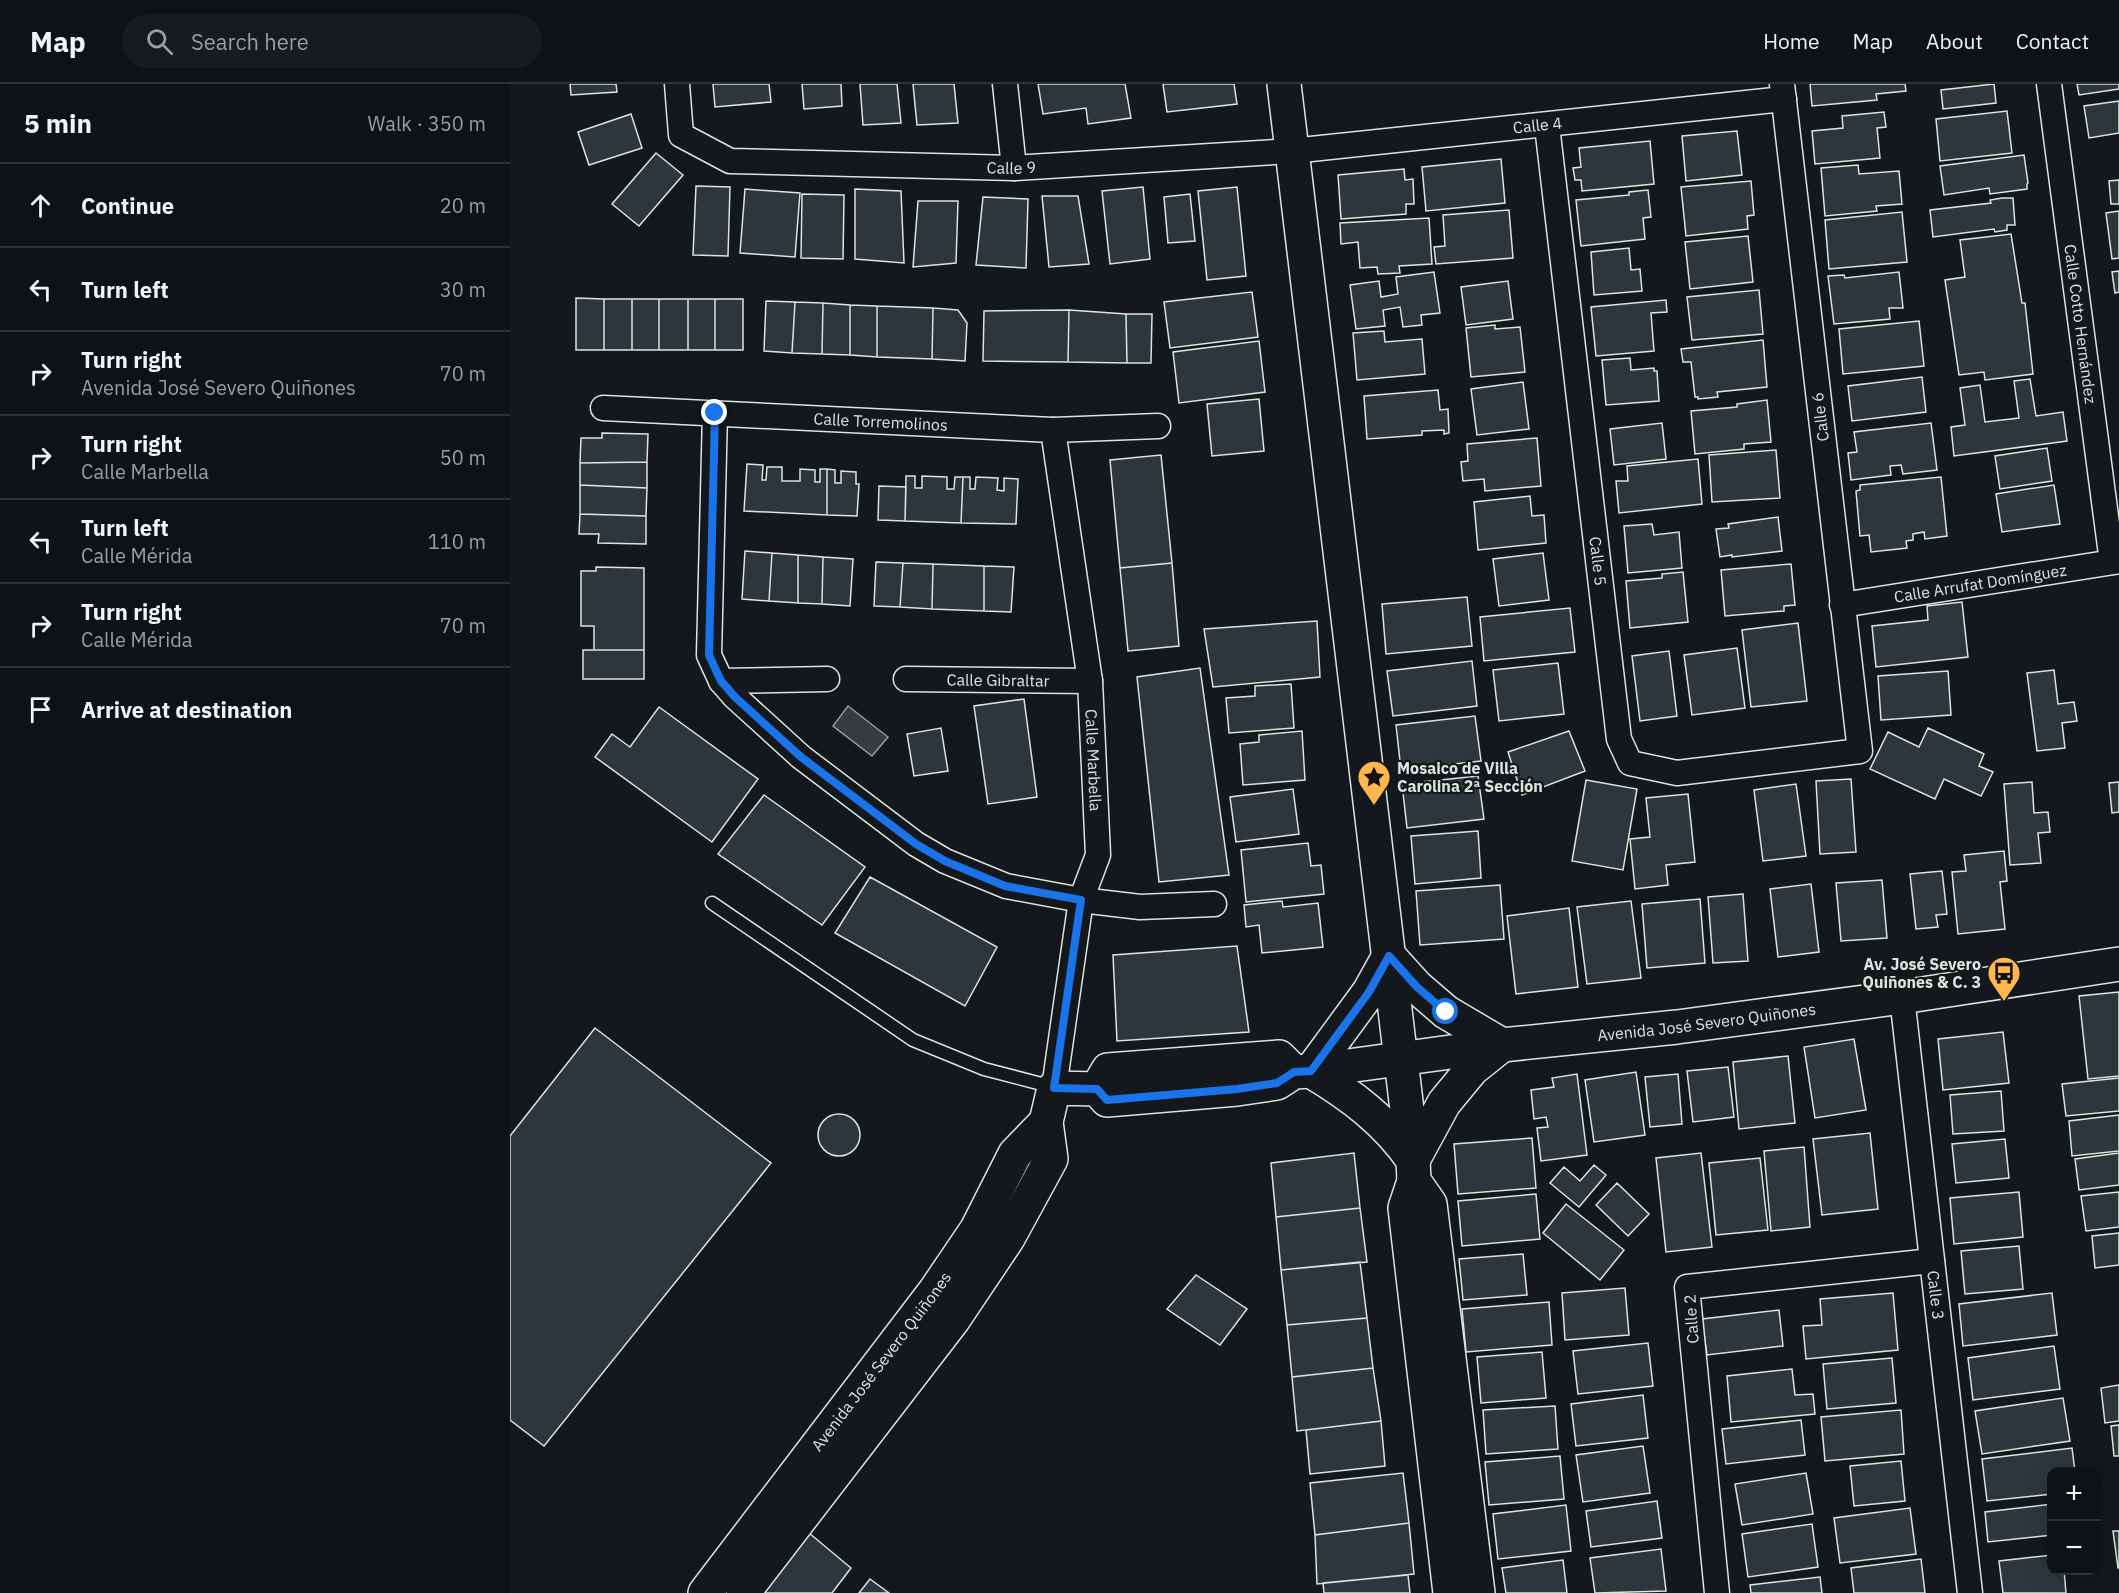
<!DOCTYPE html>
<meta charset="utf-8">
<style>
body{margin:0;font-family:"IBM Plex Sans",sans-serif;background:#181b1e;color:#f1f3f6}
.controls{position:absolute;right:18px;bottom:18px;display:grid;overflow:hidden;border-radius:12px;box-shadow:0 6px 24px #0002}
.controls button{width:54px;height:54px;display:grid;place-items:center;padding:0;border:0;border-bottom:2px solid #2f3234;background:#0f1215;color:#f1f3f6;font:30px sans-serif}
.stop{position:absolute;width:18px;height:18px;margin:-14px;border:4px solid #1a73e8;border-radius:50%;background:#fff}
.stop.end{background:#1a73e8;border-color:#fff;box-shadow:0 2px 6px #0008}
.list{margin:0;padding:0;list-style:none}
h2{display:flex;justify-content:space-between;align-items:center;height:78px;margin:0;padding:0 24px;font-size:26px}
h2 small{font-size:20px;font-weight:400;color:#9b9ea0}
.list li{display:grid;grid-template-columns:39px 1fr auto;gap:18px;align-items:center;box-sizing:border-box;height:84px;padding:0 24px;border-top:2px solid #2f3234}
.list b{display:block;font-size:22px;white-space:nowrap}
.list p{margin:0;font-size:20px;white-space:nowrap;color:#9b9ea0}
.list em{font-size:20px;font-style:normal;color:#9b9ea0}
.icon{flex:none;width:33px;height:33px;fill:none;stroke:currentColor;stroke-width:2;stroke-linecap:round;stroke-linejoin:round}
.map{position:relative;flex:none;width:1609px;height:1509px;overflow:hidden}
header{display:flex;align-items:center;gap:36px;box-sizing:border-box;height:84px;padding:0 30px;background:#0f1215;border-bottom:2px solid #2f3234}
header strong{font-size:28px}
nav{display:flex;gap:33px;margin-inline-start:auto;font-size:21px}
.search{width:420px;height:54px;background:#181b1e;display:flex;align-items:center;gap:15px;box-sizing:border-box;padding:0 21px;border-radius:33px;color:#9b9ea0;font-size:22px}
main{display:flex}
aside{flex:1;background:#0f1215}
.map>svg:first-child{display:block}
.water{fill:#363b3e;stroke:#939e99;stroke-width:1.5}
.building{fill:#2c363c;stroke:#d8e6dc;stroke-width:1.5}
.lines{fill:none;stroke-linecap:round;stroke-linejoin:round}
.lane-casing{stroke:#d8e6dc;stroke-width:15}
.street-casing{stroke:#d8e6dc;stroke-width:27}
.secondary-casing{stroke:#d8e6dc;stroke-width:36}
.lane{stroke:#14181c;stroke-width:12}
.street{stroke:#14181c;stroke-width:24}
.secondary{stroke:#14181c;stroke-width:33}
.route{stroke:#1a73e8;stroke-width:8}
.labels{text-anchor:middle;stroke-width:4.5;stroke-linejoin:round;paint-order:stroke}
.street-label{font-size:16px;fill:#d8e6dc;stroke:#14181c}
.poi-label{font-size:16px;font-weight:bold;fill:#d8e6dc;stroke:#14181c;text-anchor:start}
</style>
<header>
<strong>Map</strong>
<div class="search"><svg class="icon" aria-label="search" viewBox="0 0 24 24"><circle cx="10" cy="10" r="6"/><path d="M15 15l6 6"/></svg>Search here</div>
<nav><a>Home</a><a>Map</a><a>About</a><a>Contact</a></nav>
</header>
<main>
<aside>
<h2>5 min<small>Walk · 350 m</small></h2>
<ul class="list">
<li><svg class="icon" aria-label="ahead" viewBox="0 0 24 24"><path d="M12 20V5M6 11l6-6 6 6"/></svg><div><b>Continue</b></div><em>20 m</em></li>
<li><svg class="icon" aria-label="left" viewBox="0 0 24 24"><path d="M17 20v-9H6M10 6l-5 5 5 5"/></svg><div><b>Turn left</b></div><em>30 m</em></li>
<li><svg class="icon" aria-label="right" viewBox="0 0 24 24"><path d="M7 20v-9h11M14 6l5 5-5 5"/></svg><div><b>Turn right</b><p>Avenida José Severo Quiñones</p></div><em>70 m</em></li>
<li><svg class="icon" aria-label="right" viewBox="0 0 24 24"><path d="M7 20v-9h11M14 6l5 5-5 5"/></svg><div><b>Turn right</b><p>Calle Marbella</p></div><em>50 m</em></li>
<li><svg class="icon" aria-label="left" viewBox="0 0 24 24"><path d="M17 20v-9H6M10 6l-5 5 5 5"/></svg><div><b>Turn left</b><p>Calle Mérida</p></div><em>110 m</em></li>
<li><svg class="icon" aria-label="right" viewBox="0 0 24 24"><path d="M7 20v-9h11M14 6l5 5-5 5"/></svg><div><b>Turn right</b><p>Calle Mérida</p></div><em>70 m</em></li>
<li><svg class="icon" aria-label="arrive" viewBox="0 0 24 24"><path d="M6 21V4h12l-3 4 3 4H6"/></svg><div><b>Arrive at destination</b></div></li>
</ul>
</aside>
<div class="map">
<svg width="1609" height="1509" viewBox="0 0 1609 1509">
<rect width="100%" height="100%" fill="#14181c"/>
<path class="water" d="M338,622l40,31 -16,19 -39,-30z"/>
<path class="building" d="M60,0h46l1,8 -46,3z
M203,0h56l2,18 -56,5z
M292,0h39l1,22 -38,3z
M350,0h37l4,39 -38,2z
M403,0h41l4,39 -41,2z
M528,0h87l6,34 -43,6 -2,-16 -43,6z
M653,0h71l3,20 -70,8z
M1300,0h95l1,7 -30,3 1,6 -65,6z
M1484,0l2,19 -53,6 -2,-19z
M1567,0h42v5l-40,6z
M1609,17v32l-30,5 -5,-32z
M1497,27l5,42 -72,8 -4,-42z
M1374,28l2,15 -9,1 3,30 -65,6 -3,-33 31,-3 -1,-12z
M121,30l11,34 -53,17 -11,-33z
M1227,47l5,44 -56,6 -4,-45z
M1140,57l4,43 -72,7 -1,-11h-6l-2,-12 8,-1 -2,-19z
M146,69l27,22 -44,51 -27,-22z
M1514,71l4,28 -1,1v5l-37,5 -1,-6 -45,7 -4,-29z
M991,75l4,44 -79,8 -4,-44z
M1348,81l1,9 40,-3 3,33 -26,2 1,5 -52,5 -4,-48z
M894,85l1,11 8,-1 1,25h-8v10l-65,5 -3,-44z
M1609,96v24h-8l-2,-23z
M1241,97l3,34 -7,1 1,13 -62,7 -5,-49z
M186,102l34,1 -2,69 -35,-1z
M633,103l7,72 -40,5 -8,-73z
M727,103l9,89 -39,4 -9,-89z
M235,105l55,4 -5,64 -55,-4z
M345,105l46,2 3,72 -49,-4z
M1138,106l3,27 -8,1 2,21 -64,7 -5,-46 53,-5v-3z
M292,110l42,1 -1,64 -42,-1z
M680,110l5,47 -27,2 -4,-46z
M532,112h36l11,68 -40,3z
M473,113l45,2 -2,69 -50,-3z
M1492,114h11l2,27h-8v5l-12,2 -1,-3 -61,8 -3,-27 61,-7 -1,-3z
M408,117h40l-2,62 -43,4z
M999,126l4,48 -77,6 -2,-17 11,-1 -2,-31z
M1609,127v47l-7,1 -6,-46z
M1392,128l5,50 -78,7 -4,-49z
M919,134l3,46 -33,2 1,7 -22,1 -1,-7 -17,1 -2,-26 -17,2 -1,-21z
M1501,150l11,69h3l8,71 -48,6 -1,-8 -25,3 -14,-95 20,-3 -5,-37z
M1238,152l5,46 -63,7 -5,-47z
M1119,164l2,22 9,-1 2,22 -48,4 -3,-43z
M1609,187v21l-4,1 -3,-21z
M924,188l6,41 -19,2 1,10 -19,2 -3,-20 -17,3 2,16 -29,3 -6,-44 29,-4 2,16 17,-3 -2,-17z
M1389,188l4,36h-14l1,11 -56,5 -6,-48 16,-1 1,3z
M998,197l5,38 -47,6 -5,-38z
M1249,206l4,44 -71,6 -5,-43z
M742,208l6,45 -88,11 -6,-46z
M66,214l28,1v51h-28z
M94,215h28v51h-28z
M122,215h27v51h-27z
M149,215h29v51h-29z
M178,215h27v51h-27z
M205,215h28v51h-28z
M1156,216l1,12 -16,1 3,38 -58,5 -5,-49z
M256,217l29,1 -3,51 -28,-2z
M285,218l28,1 -1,51 -30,-1z
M313,219l27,2v50l-28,-1z
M340,221l27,1v51l-27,-2z
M367,222l56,2 -1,51 -55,-2z
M423,224l25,2 9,13 -2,38 -33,-2z
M559,226l57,4 1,49 -59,-1z
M559,226l-1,52 -85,-1 1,-50z
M616,230h26l-1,49h-24z
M1409,237l5,45 -81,8 -4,-45z
M985,241v4l25,-2 5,45 -54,5 -5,-49z
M874,247l1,11 37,-3 3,35 -68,6 -4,-47z
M1253,256l4,47 -50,5 1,5 -20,2v-2h-3l-4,-35h-8l-2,-13z
M749,257l6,51 -86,11 -6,-51z
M1120,274l1,12 23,-2v3h3l2,30 -53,4 -4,-45z
M1412,293l4,35 -74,9 -4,-35z
M1520,295l6,37 27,-4 4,29 -113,15 -3,-29 14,-2 -5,-37 20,-3 5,37 34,-4 -5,-37z
M1013,298l6,47 -52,6 -6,-46z
M928,306l2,20 8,-1 1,24 -5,1v-4l-22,1v4l-55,4 -3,-43z
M749,315l5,52 -52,5 -5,-52z
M1257,316l4,42 -27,2v5l-49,5 -4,-43 46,-4v-3z
M1152,339l4,36 -52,6 -4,-36z
M1421,339l6,47 -34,4 -2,-9 -11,1 1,9 -40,5 -3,-27 9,-1 -3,-20z
M92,349l46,1 -1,28 -67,1 1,-25h21z
M1027,354l4,48 -56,5 -1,-12 -21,2 -2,-19 7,-1 -1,-17z
M1537,364l5,33 -52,8 -5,-33z
M1266,366l4,48 -68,4 -3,-47z
M651,371l11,108 -52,5 -10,-108z
M1188,375l4,45 -83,9 -3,-32h12l-1,-15z
M137,378v26l-67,-3v-22z
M237,380l16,1 -1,15h4l1,-13h15v14h18v-12l15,1v12h5v-13h7v46l-83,-4z
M317,385l8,1v13h6v-12l15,1v12h3l-2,32 -30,-1z
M396,392h9v12h7v-12l25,1v12h7l1,-12h8l-2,46 -56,-2z
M453,393h7v12h5l1,-12 22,1 -1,12 7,1v-13l14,1 -2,45 -55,-1z
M1431,393l6,59 -22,3 -1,-7 -11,2v6l-7,1 1,7 -36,4 -2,-17 -9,1 -4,-45 4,-1v-5z
M70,401l67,3 -1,28 -66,-2z
M1544,401l6,39 -58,8 -6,-38z
M369,402l27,1 -1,34 -27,-1z
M1020,412l2,20 12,-1 2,28 -68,7 -4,-48z
M70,430l66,2v28l-48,-1 1,-9h-20z
M1268,433l4,34 -50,6v-2l-12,2 -4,-28 13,-1 -1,-4z
M1142,440l2,11 25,-3 3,36 -54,5 -4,-47z
M235,467l27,2 -3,48 -27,-2z
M262,469l26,2v48l-29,-2z
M1033,469l6,47 -50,6 -6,-47z
M288,471l25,2 -1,47 -24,-1z
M313,473l30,2 -3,47 -28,-2z
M366,478l27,1 -3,44 -26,-1z
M393,479l30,1 -1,45 -32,-2z
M662,479l7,83 -51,5 -8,-83z
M423,480l51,2v45l-52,-2z
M1281,480l4,41 -11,1v5l-59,5 -4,-46z
M474,482l30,1 -3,45 -27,-1z
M86,483l48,1v82h-50v-24h-13v-55h15z
M1173,488l5,50 -58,6 -4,-47 36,-3v-4z
M957,513l5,49 -86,8 -4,-50z
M1452,518l6,55 -92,10 -4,-41 56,-6 -1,-14z
M1060,524l5,44 -91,9 -4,-44z
M807,537l3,56 -107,10 -9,-58z
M1288,539l9,78 -56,6 -9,-77z
M1227,564l8,60 -53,7 -8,-60z
M73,566h61v29h-61z
M1159,567l8,65 -37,5 -8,-65z
M962,577l5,45 -84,10 -6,-45z
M1048,579l6,51 -65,7 -6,-51z
M690,584l29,207 -70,7 -22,-205z
M1544,586l4,34 16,-2 3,19 -15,2 3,25 -28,3 -10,-78z
M1438,587l3,44 -70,5 -3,-44z
M781,600l3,44 -65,5 -3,-35 29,-2v-10z
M514,615l13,98 -49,7 -14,-98z
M149,623l99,72 -46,63 -117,-85 17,-23 18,13z
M965,632l6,45 -80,9 -5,-45z
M431,644l7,43 -34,5 -7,-42z
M1418,644l56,26 -5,12 14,6 -12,24 -37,-17 -9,20 -65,-30 18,-37 31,15z
M792,647l3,49 -62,5 -3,-41 19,-2v-7z
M1059,647l16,40 -63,24 -14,-43z
M968,692l6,43 -77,9 -5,-44z
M1341,695l5,73 -36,2 -4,-73z
M1076,696l51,9 -14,81 -51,-9z
M1522,698l2,31 14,-1 2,20 -12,1 3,30 -31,2 -6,-81z
M1609,698v30l-7,1 -3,-30z
M1286,700l10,72 -43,5 -9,-71z
M783,705l6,45 -63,8 -6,-45z
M1178,710l7,68 -29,3 2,20 -33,4 -5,-50 20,-2 -4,-39z
M254,711l101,72 -43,58 -104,-71z
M968,747l3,47 -66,6 -4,-48z
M798,759l3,23 10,-1 3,29 -78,8 -5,-52z
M1494,767l3,30 -7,1 5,47 -47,5 -6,-62 14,-1 -2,-16z
M1432,787l5,43 -11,1 2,12 -22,2 -6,-55z
M360,793l127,70 -32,59 -130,-73z
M1372,796l5,58 -46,3 -5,-58z
M1301,800l8,68 -41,5 -8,-68z
M990,801l4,54 -84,6 -4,-54z
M1233,810l5,67 -35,2 -5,-66z
M1190,815l5,64 -58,5 -5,-64z
M772,817l1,6 35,-4 5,44 -61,6 -3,-28 -13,2 -2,-22z
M1121,817l10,77 -54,6 -10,-77z
M1059,824l9,79 -62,7 -9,-78z
M727,862l12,86 -132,9 -4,-86z
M1609,908v84l-31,3 -9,-83z
M85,944l176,135 -227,283 -34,-26v-284z
M1493,948l6,51 -66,7 -5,-51z
M1344,955l12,71 -51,8 -11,-71z
M1278,972l7,67 -56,6 -6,-67z
M1218,983l6,50 -41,5 -6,-51z
M1126,988l9,63 -51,7 -9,-62z
M1067,990l10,81 -46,6 -4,-33 11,-1 -2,-10 -12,2 -3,-29 23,-3 -2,-9z
M1168,990l4,50 -32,3 -5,-50z
M1609,994v33l-53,5 -4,-32z
M1491,1007l3,40 -51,3 -3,-39z
M308 1051a21 21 0 1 1 42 0a21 21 0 1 1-42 0Z
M1609,1031v36l-47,5 -3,-35z
M1360,1049l8,76 -56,6 -9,-76z
M1022,1054l4,50 -78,6 -4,-50z
M1495,1055l4,39 -53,5 -4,-39z
M1294,1063l6,80 -39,4 -7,-80z
M844,1069l6,55 -84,9 -5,-54z
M1191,1069l11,94 -46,5 -10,-94z
M1609,1069v32l-40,5 -4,-31z
M1250,1074l8,72 -52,5 -7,-72z
M1084,1081l12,10 -27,32 -29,-24 14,-16 16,14z
M1107,1099l32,31 -21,22 -32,-31z
M1509,1108l4,45 -69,7 -4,-46z
M1609,1108v35l-33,4 -5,-35z
M1026,1110l4,45 -78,7 -4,-45z
M1056,1120l58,46 -24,30 -57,-47z
M850,1124l7,54 -86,8 -5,-53z
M1609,1149v32l-24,3 -3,-32z
M1509,1162l4,43 -58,5 -4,-43z
M1013,1170l4,41 -64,5 -4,-41z
M850,1178l7,56 -80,7 -6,-55z
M686,1191l51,34 -27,36 -53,-36z
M1115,1204l4,47 -64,5 -3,-47z
M1383,1209l5,57 -92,9 -3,-33 19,-1 -2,-26z
M1542,1209l5,42 -94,11 -4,-42z
M1039,1218l3,43 -86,7 -4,-43z
M1269,1226l4,36 -76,9 -5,-36z
M857,1234l6,50 -81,9 -5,-52z
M1138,1259l5,43 -75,8 -5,-43z
M1544,1262l6,43 -87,11 -5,-42z
M1032,1268l4,46 -65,5 -4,-46z
M1382,1274l4,45 -69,6 -4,-45z
M863,1284l8,53 -84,10 -5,-54z
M1282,1285l3,26 18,-1 2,20 -84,8 -4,-46z
M1609,1301v36l-14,2 -4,-35z
M1133,1311l5,43 -72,8 -5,-42z
M1553,1314l7,43 -88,13 -7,-43z
M1045,1322l3,43 -72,5 -3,-44z
M1391,1326l3,44 -79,7 -4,-44z
M1291,1336l4,35 -79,9 -4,-35z
M871,1337l4,45 -75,8 -4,-44z
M1609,1341v31h-5l-3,-30z
M1133,1362l7,47 -67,9 -7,-47z
M1562,1364l3,24h-23v22l-65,7 -5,-42z
M1050,1372l4,43 -75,6 -4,-43z
M1391,1377l4,40 -51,5 -4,-40z
M893,1389l6,50 -94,12 -5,-52z
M1296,1389l7,41 -71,11 -7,-41z
M1147,1417l5,37 -71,9 -5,-36z
M1542,1420v31l-64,7 -3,-30z
M1056,1421l5,46 -73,8 -5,-45z
M1400,1424l6,46 -76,9 -6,-45z
M899,1439l5,51 -97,10 -2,-49z
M1302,1440l6,43 -70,10 -6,-43z
M293,1444l48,40 -19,25h-80z
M1603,1447h6v37h-1z
M1151,1465l5,42 -71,2 -5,-35z
M1542,1471v15h12l2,23h-63l-4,-32z
M1411,1475l4,34h-71l-3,-25z
M1053,1476l4,33h-61l-4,-25z
M898,1491l2,18h-86l-1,-10z
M1310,1493l2,16h-71l-1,-8z
M360,1495l19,14h-30z"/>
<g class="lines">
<defs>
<path id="lane" d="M202,819l201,137 71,29 69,18"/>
<g id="street">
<path id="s1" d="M167,0l4,51 49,26 284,7 278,-17 492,-52"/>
<path d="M495,0l9,84"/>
<path id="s2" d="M1539,0l63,478"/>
<path id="s3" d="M1037,42l72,613 11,24 47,10 183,-22 -78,-667"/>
<path id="s4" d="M93,324l450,22 105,-4"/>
<path d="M205,329l-6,242 12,26 14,16 66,60 115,87 29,17 61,25 75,14 59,7 74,-3"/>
<path id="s5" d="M543,346l37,251 8,174 -17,45 -27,188"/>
<path id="s6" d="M1332,521l277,-44"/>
<path id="s7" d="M396,595l184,2"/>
<path d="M211,597l106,-2"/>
<path id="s8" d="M1392,913l68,596"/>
<path d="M1207,1509l-30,-306 245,-26"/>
</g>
<g id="secondary">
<path d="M774,0l129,1076 1,21 -9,27 45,385"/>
<path d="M879,872l28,31 29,25 56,33 -30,24 -28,34 -31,57c-27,-39 -62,-65 -102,-89l58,-79z"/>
<path d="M587,1005l11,-19 171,-13 15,15"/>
<path d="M904,1097l16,23 48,389"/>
<path id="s9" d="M195,1509l230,-302 42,-62 38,-75 31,-32"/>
<path id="s10" d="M233,1509l210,-273 55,-82 43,-79 -5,-37 8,-34 43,1 10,11 130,-11 40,-6 17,-11 17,-1 191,-26 175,-18 225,-30 217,-33"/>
</g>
</defs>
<use href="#lane" class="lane-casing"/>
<use href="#street" class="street-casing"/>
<use href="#secondary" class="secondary-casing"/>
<use href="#lane" class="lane"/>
<use href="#street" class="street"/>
<use href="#secondary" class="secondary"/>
</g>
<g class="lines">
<path class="route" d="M205,329l-6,242 12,26 14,16 66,60 115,87 29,17 60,25 76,14 -27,188 43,1 10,11 130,-11 40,-6 17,-11 17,-1 58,-79 20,-36 28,31 29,25"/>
</g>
<defs>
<symbol id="sight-pin" viewBox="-11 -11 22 30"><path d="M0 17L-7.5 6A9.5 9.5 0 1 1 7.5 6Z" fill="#ffb74d" stroke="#14181c"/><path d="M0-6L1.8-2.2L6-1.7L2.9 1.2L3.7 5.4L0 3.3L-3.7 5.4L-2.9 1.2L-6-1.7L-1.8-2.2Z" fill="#111"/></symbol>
<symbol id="bus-pin" viewBox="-11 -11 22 30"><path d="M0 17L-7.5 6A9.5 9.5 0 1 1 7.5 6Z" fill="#ffb74d" stroke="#14181c"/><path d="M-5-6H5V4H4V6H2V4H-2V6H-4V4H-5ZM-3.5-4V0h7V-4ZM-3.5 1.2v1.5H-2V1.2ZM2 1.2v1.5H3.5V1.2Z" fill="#111"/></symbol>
</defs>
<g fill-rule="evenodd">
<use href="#sight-pin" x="845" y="674" width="38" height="52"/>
<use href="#bus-pin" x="1475" y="870" width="38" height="52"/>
</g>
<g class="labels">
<g class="street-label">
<text dy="6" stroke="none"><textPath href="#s1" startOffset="916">Calle 4</textPath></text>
<text dy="6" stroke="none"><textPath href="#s1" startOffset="388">Calle 9</textPath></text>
<text dy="6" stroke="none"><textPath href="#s2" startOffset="242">Calle Cotto Hernández</textPath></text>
<text transform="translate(1310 333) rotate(-97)" y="6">Calle 6</text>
<text dy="6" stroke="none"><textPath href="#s4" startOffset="278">Calle Torremolinos</textPath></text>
<text dy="6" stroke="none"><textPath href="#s3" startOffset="438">Calle 5</textPath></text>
<text dy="6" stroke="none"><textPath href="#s6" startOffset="140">Calle Arrufat Domínguez</textPath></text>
<text dy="6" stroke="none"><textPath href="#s7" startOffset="92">Calle Gibraltar</textPath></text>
<text dy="6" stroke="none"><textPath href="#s5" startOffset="333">Calle Marbella</textPath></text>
<text dy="6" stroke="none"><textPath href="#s10" startOffset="1270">Avenida José Severo Quiñones</textPath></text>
<text dy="6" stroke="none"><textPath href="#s8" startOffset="300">Calle 3</textPath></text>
<text transform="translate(1181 1235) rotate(-94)" y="6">Calle 2</text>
<text dy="6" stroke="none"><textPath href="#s9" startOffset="291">Avenida José Severo Quiñones</textPath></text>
</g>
<g class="poi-label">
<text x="887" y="690">Mosaico de Villa<tspan x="887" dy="18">Carolina 2ª Sección</tspan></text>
<text x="1471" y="886" text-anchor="end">Av. José Severo<tspan x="1471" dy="18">Quiñones &amp; C. 3</tspan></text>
</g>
</g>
</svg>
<div class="controls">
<button>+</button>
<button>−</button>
</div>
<div class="stop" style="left:936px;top:928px"></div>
<div class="stop end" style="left:205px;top:329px"></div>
</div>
</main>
